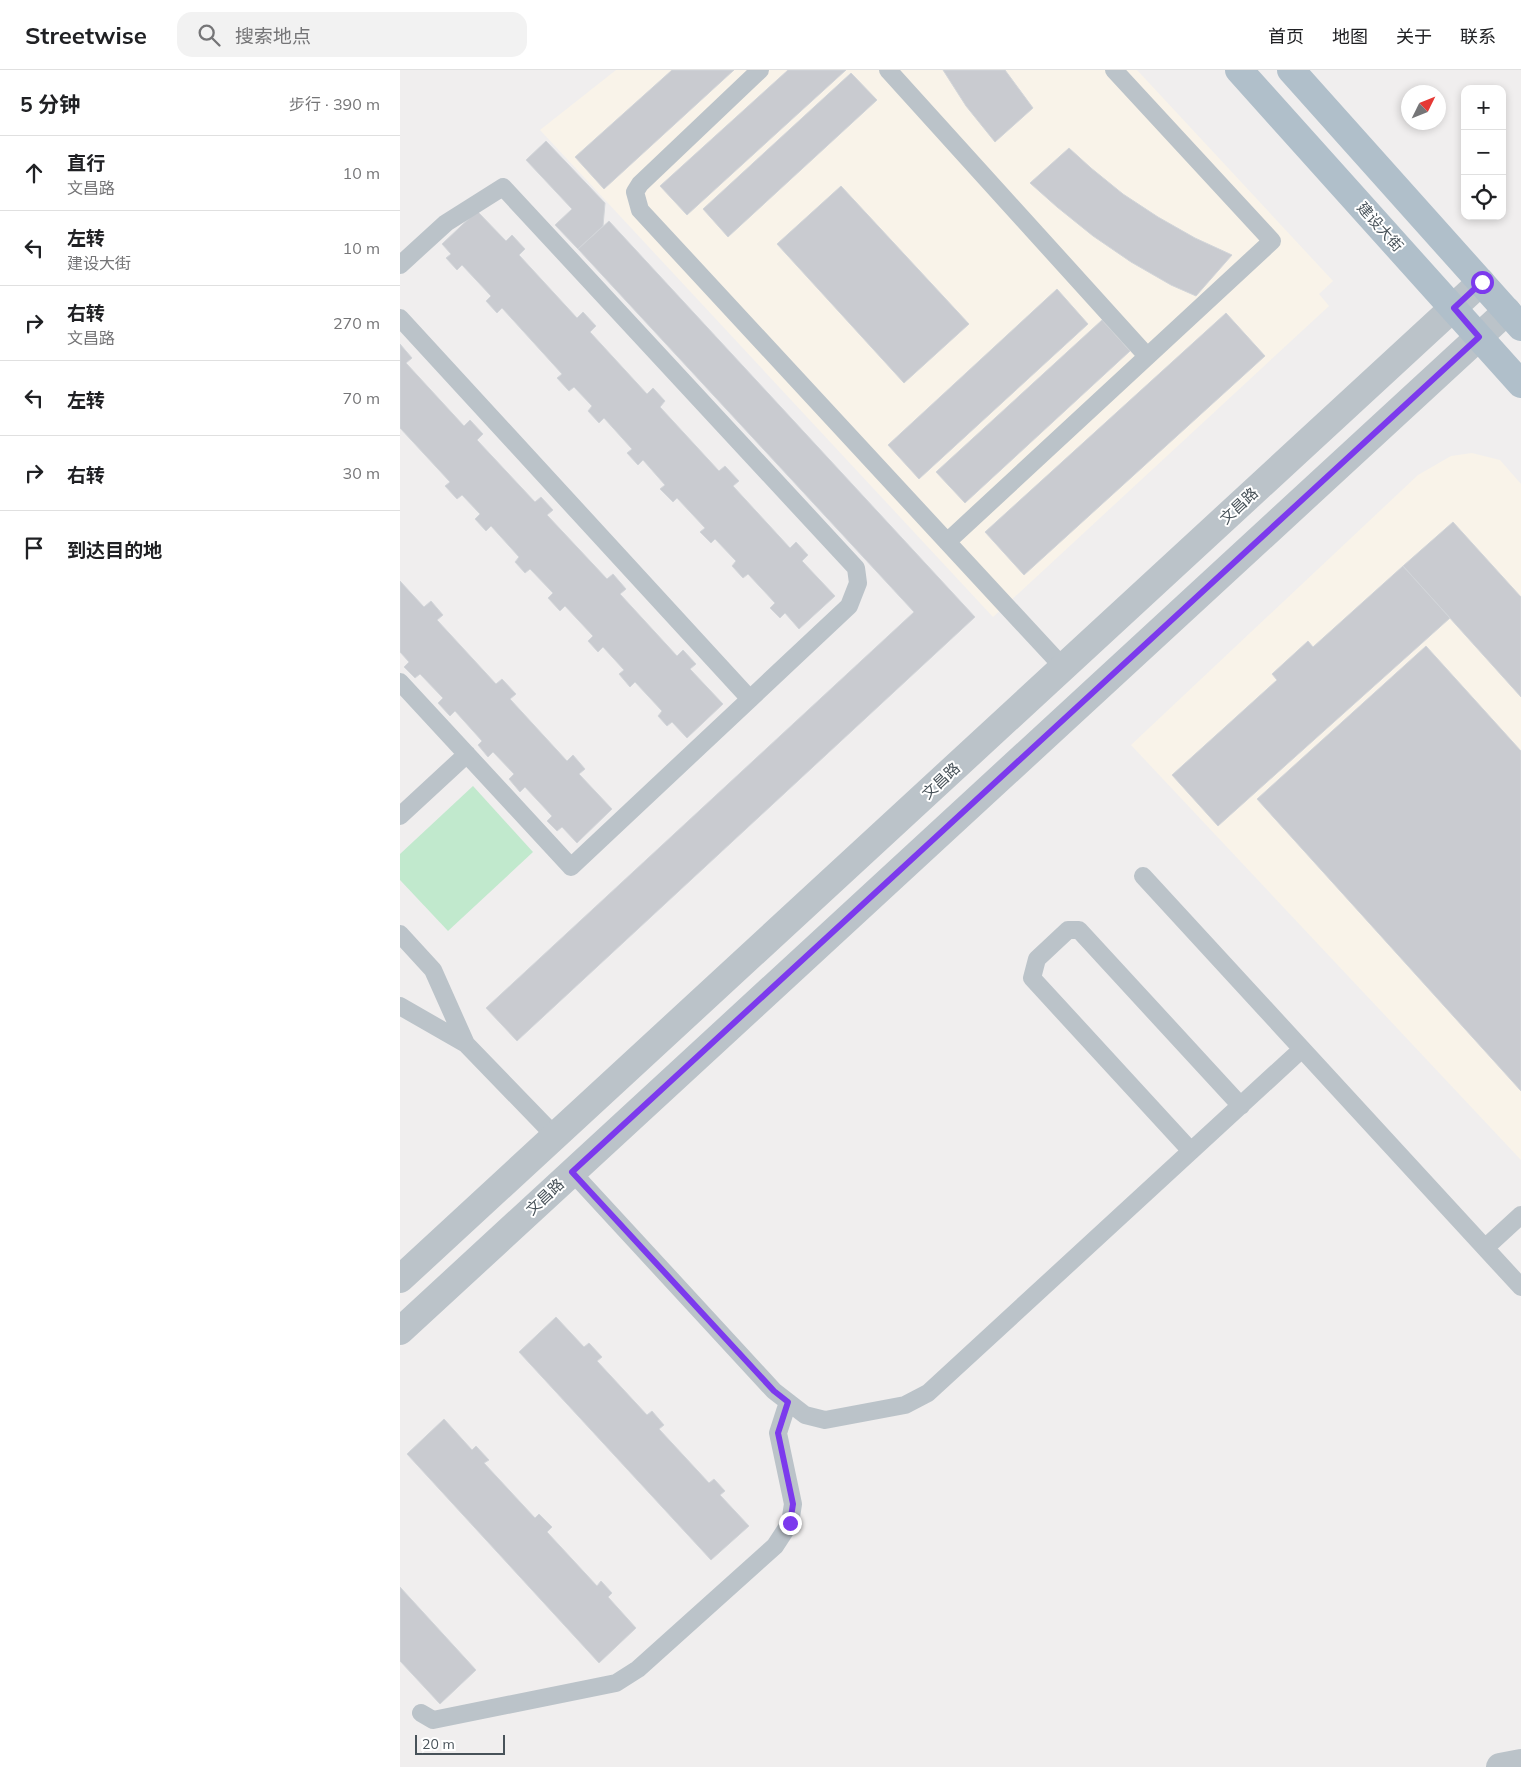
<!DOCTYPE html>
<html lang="zh">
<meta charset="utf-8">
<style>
body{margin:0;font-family:Mulish,"Noto Sans SC",sans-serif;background:#f2f2f2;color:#202124}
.controls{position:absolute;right:15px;top:15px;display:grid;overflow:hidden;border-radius:10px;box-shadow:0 2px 8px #0003}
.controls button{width:45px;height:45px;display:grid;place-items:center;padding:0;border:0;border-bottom:1px solid #e0e0e0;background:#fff;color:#202124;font:25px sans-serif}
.compass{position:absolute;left:1001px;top:15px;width:45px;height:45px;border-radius:50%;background:#fff;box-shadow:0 2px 8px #0003;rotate:47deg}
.scale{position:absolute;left:15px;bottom:12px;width:90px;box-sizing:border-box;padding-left:5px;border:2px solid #485259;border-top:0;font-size:14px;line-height:18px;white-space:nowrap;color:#485259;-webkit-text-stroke:4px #fff;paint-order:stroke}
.stop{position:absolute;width:15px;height:15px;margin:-11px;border:4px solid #7c3aed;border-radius:50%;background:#fff}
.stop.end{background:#7c3aed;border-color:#fff;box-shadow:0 1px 5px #0008}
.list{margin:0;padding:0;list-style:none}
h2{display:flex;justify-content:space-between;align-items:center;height:65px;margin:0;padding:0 20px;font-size:21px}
h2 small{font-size:16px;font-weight:400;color:#757577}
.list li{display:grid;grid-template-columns:32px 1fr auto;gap:15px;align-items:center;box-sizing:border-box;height:75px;padding:0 20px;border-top:1px solid #e0e0e0}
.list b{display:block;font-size:19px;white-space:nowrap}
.list p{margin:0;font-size:16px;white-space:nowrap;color:#757577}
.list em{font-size:16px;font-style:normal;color:#757577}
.icon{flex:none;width:28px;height:28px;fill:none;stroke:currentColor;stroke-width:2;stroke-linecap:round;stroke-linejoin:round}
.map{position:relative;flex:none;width:1121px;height:1697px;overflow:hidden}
header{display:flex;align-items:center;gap:30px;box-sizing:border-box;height:70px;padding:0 25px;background:#fff;border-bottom:1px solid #e0e0e0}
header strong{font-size:24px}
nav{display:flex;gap:28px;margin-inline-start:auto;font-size:18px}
.search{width:350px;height:45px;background:#f2f2f2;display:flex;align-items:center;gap:12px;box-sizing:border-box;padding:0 18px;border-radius:15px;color:#757577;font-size:19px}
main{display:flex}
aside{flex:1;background:#fff}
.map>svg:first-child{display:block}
.commercial{fill:#f9f3e9}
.green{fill:#c1e9cd}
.building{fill:#c9cbd0;stroke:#d2d5d9}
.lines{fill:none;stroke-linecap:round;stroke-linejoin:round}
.service{stroke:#bbc3c9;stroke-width:18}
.minor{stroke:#bbc3c9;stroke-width:28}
.tertiary{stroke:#bbc3c9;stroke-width:28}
.primary{stroke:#b0bfca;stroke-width:28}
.route{stroke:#7c3aed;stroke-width:6}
.labels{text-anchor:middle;stroke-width:4;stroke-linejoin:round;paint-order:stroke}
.street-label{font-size:15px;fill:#485259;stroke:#fff}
</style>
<header>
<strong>Streetwise</strong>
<div class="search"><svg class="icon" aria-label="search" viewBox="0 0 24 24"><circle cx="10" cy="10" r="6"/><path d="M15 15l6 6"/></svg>搜索地点</div>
<nav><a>首页</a><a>地图</a><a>关于</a><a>联系</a></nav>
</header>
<main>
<aside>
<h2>5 分钟<small>步行 · 390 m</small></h2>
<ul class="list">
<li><svg class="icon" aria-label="ahead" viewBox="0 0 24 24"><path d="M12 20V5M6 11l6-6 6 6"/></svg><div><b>直行</b><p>文昌路</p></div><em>10 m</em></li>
<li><svg class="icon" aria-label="left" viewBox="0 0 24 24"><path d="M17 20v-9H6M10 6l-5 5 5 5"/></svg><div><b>左转</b><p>建设大街</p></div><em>10 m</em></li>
<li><svg class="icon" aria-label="right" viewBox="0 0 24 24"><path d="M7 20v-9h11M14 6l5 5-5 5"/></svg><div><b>右转</b><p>文昌路</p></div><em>270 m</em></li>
<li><svg class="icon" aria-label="left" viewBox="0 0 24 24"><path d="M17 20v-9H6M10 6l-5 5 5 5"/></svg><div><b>左转</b></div><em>70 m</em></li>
<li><svg class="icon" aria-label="right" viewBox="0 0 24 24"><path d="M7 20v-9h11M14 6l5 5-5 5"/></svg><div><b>右转</b></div><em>30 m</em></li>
<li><svg class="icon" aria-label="arrive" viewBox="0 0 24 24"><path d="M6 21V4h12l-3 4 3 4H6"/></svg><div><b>到达目的地</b></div></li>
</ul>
</aside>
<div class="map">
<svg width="1121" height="1697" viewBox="0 0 1121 1697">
<rect width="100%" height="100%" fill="#f0eeee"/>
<path class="commercial" d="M216,0h521l196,211 -14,13 10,12 -336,311 -453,-487z
M1072,383l28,7 21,24v676l-390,-415 287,-270 33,-19z"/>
<path class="green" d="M73,716l60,66 -85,79 -48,-51v-26z"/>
<path class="building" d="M272,0h62l-130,119 -29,-32z
M388,0h58l-159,145 -27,-29z
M543,0h62l28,38 -38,34 -29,-36z
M451,3l26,27 -149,137 -25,-28z
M146,71l59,62 -2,23 -25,23 -23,-24 17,-16 -46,-49z
M669,78l22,20 32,26 35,23 37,21 37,17 -36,41 -25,-11 -40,-23 -38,-26 -36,-29 -27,-24z
M441,116l128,138 -65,59 -127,-139z
M77,141l29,30 6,-6 13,14 -6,6 58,63 6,-6 13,14 -6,6 57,62 6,-6 12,13 -5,6 59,64 6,-5 14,15 -6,5 57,62 6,-6 12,13 -6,6 33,35 -36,33 -14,-16 -5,5 -10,-10 5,-5 -27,-29 -5,4 -11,-12 4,-5 -21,-22 -4,4 -11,-11 5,-4 -28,-30 -4,4 -13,-13 5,-4 -22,-25 -5,5 -11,-12 5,-4 -28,-31 -5,5 -11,-12 4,-5 -18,-19 -5,4 -12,-13 5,-4 -60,-66 -5,5 -11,-12 5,-5 -29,-31 -5,5 -11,-12 5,-4 -9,-10z
M209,151l366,396 -458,424 -31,-33 428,-396 -336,-363z
M657,219l31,35 -169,155 -31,-34z
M826,243l39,43 -241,219 -39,-43z
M702,250l28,31 -165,152 -29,-31z
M0,274l12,14 -6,5 58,63 6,-6 13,14 -6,6 58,62 6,-5 12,13 -6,5 60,64 6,-5 13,15 -6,5 57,62 6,-6 13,14 -6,5 33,35 -36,34 -15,-16 -5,4 -9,-10 4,-5 -27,-29 -5,5 -11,-13 5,-4 -21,-23 -5,5 -10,-11 5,-5 -28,-30 -5,5 -12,-13 5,-5 -23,-24 -5,4 -10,-11 4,-5 -28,-31 -5,5 -11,-12 5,-5 -18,-19 -5,4 -12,-13 5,-4 -50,-54z
M1053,452l68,75v100l-118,-131z
M1003,496l47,52 -232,208 -46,-51 105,-95 -5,-6 36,-33 5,6z
M0,511l24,26 7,-6 12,14 -6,5 59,64 6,-5 14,15 -6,5 57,62 6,-6 12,14 -6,5 33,35 -35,34 -15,-16 -5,4 -10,-10 5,-5 -27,-29 -5,5 -11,-13 5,-5 -21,-22 -5,5 -10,-12 4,-4 -27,-30 -5,5 -12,-13 5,-5 -23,-24 -5,4 -11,-11 5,-5 -9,-10z
M1026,576l95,105v340l-264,-292z
M156,1247l28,30 5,-4 13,14 -5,4 50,54 5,-4 12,14 -5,4 50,54 5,-4 11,12 -5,4 29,31 -38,34 -192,-208z
M44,1349l28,31 4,-4 13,14 -5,3 51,55 4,-4 13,13 -5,5 50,54 4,-5 11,12 -4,4 28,31 -37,35 -192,-209z
M0,1517l76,83 -36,34 -40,-43z"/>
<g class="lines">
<path class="service" d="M360,0l-120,114 -5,8 5,18 423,457
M488,0l259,286
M0,195l46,-42 57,-36 353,381 2,15 -9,23 -278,261 -171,-185
M0,248l350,381
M547,472l325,-301 -158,-171
M0,746l67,-62
M743,806l378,411
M0,864l33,36 33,74
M0,936l66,38 89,92
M791,1081l-159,-173 5,-19 31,-29h11l162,176
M172,1102l202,219 31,24 20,5 80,-15 23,-12 374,-344
M1085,1178l36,-33
M21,1643l12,7 183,-37 22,-14 137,-123 15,-23 3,-19 -15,-71 10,-31"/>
<path class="minor" d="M1100,1697l21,-4"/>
<path class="tertiary" d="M0,1209l1081,-997
M0,1261l1107,-1020"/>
<path class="primary" d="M839,0l282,314
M891,0l230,257"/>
</g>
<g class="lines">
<path class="route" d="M390,1453l3,-19 -15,-71 10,-31 -14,-11 -202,-219 907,-835 -25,-29 28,-26"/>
</g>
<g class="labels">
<g class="street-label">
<text transform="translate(980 157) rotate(48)" y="5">建设大街</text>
<text transform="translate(839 436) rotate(-43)" y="5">文昌路</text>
<text transform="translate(541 711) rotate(-43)" y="5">文昌路</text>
<text transform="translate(145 1127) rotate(-43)" y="5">文昌路</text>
</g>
</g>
</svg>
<div class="controls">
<button>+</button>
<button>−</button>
<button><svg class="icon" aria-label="locate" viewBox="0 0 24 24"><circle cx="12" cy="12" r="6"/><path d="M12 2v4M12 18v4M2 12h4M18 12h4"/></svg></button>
</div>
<svg class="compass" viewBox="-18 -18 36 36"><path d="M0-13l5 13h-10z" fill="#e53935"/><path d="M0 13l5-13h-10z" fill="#757577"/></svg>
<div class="scale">20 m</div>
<div class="stop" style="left:1082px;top:212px"></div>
<div class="stop end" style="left:390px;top:1453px"></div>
</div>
</main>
